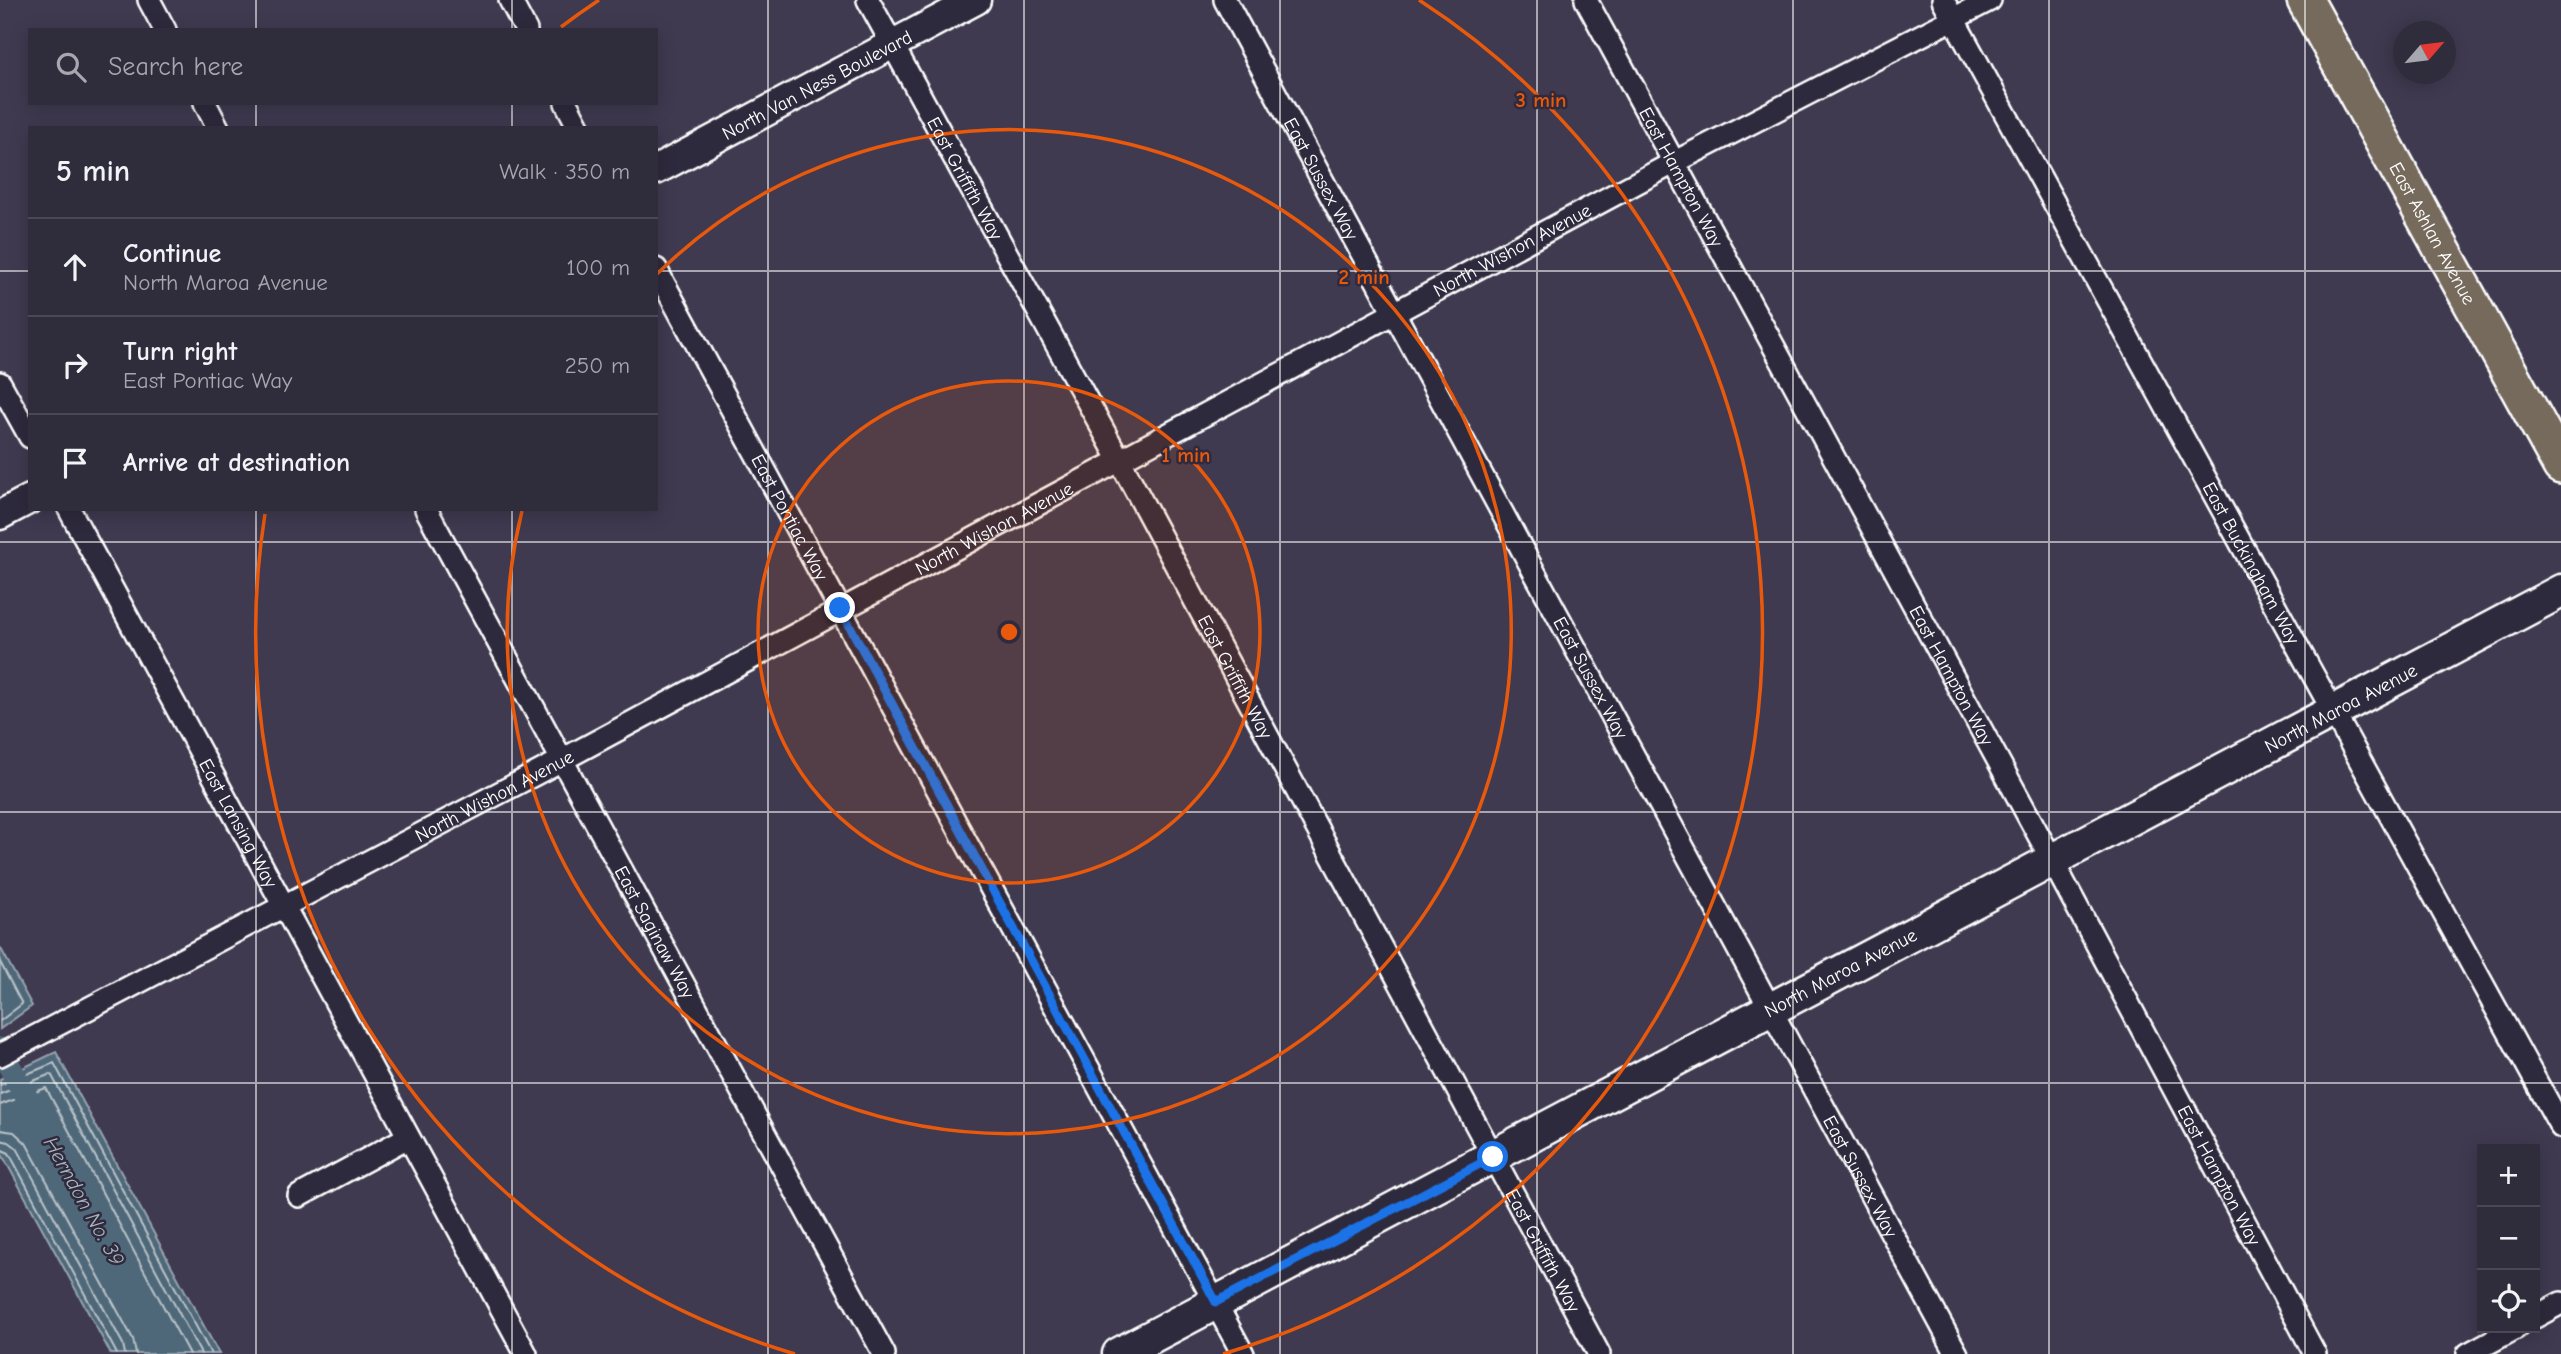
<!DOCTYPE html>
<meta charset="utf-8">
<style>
body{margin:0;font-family:"Comic Neue",sans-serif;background:#3b3847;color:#f1f3f6}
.controls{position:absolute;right:21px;bottom:21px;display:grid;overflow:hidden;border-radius:0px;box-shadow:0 4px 18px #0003}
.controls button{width:63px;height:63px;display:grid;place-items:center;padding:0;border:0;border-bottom:2px solid #4a4856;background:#2f2c3c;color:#f1f3f6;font:35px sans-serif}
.compass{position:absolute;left:2393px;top:21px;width:63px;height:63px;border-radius:50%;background:#2f2c3c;box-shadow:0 4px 18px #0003;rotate:62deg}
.stop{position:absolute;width:21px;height:21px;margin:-16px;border:5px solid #1a73e8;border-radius:50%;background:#fff}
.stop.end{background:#1a73e8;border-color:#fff;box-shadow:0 2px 7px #0008}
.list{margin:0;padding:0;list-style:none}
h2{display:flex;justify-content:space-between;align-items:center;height:91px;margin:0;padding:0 28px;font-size:30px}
h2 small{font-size:23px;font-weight:400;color:#a7a7af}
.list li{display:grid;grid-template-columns:46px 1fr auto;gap:21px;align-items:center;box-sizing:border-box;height:98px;padding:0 28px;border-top:2px solid #4a4856}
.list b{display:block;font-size:26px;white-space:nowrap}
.list p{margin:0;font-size:23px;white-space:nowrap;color:#a7a7af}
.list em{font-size:23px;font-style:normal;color:#a7a7af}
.icon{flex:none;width:38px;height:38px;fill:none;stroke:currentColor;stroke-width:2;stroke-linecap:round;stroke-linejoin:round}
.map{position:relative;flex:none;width:2561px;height:1354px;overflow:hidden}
.search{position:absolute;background:#2f2c3c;box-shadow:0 4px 18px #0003;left:28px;top:28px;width:630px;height:77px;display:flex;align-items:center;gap:18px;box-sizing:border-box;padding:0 24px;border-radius:0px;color:#a7a7af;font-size:26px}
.panel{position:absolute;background:#2f2c3c;box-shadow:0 4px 18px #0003;left:28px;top:126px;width:630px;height:385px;border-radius:0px}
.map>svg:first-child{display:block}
.water{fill:#506879;stroke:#96a4af;stroke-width:2}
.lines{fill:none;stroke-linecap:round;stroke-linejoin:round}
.shore{stroke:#b9c3c9;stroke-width:2}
.canal{stroke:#506879;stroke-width:23}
.minor-casing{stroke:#fff;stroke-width:26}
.tertiary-casing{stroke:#fff;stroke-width:33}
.secondary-casing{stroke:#fff;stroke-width:37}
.primary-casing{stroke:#fff;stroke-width:40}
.minor{stroke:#2f2a3d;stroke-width:21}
.tertiary{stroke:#2f2a3d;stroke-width:28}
.secondary{stroke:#2f2a3d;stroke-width:32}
.primary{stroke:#766a5c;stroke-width:35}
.route{stroke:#1a73e8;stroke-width:9}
.grid{fill:none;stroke:#fff;stroke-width:2;stroke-opacity:0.55}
.ring{fill:none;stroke:#e8590c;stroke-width:3.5}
.labels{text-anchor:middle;stroke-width:5;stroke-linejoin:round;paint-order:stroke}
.street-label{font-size:19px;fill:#fff;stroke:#2f2a3d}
.water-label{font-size:21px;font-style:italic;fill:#a8b4bc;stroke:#2f2a3d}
.centre{fill:#e8590c;stroke:#2f2a3d;stroke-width:3.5}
.ring-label{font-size:21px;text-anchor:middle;font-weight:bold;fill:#e8590c;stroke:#2f2a3d;stroke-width:5;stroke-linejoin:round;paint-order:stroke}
</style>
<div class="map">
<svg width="2561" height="1354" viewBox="0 0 2561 1354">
<rect width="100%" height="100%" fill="#3f3a50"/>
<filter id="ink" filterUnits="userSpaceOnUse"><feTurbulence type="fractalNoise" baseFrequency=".0143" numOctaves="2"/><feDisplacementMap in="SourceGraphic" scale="14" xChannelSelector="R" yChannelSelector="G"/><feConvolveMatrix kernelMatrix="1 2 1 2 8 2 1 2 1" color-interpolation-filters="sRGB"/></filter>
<g filter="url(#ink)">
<path class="water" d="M0,947l32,59 -32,23z
M56,1052l163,302h-108l-111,-203v-72z"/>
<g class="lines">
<path class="shore" d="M0,962l22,42 -22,17
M0,1085l54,-22 157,291
M0,1094l51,-20 150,280
M0,1105l46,-17 143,266
M0,1130l14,2 12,11 107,196 3,15
M0,1140l9,2 8,6 106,196 2,10
M0,1149l9,4 108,201"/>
<path class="canal" d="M0,1049l28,51"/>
<defs>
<g id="minor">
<path d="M149,0l16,30"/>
<path d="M510,0l16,30"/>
<path id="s1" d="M868,0l251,459 480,895"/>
<path id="s2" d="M1225,0l732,1354"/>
<path id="s3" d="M1586,0l466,860 263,494"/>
<path id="s4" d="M1943,0l618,1127"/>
<path d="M205,103l13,25"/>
<path d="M566,103l13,25"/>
<path id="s5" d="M656,269l587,1085"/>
<path d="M0,383l30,54"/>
<path id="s6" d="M69,509l457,845"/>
<path id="s7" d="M426,509l458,845"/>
<path id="s8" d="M0,1055l562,-295 1113,-598 315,-162"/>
<path d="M299,1196l109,-59"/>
<path d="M2535,1317l26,-14"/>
<path d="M2468,1354l48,-26"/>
</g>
<g id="tertiary">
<path id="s9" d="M656,170l320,-170"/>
<path d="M0,515l30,-16"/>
</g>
<g id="secondary">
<path id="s10" d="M1119,1354l1442,-763"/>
</g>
<g id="primary">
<path id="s11" d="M2305,0l256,466"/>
</g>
</defs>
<use href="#minor" class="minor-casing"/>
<use href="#tertiary" class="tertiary-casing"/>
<use href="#secondary" class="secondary-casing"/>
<use href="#primary" class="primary-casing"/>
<use href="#minor" class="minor"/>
<use href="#tertiary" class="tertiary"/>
<use href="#secondary" class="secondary"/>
<use href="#primary" class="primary"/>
</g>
</g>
<g class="lines" filter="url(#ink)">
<path class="route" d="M840,608l376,694 277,-145"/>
</g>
<path class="grid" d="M256,0v30M512,0v30M768,0v1354M1024,0v1354M1280,0v1354M1537,0v1354M1793,0v1354M2049,0v1354M2305,0v1354M256,103v25M512,103v25M0,271h30M656,271h1905M256,509v845M512,509v845M0,542h2561M0,812h2561M0,1083h2561"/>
<circle cx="1009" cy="632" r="251" fill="#e8590c" fill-opacity=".12"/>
<g class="ring">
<circle cx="1009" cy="632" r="251"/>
<path d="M657 274A502 502 0 1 1 522 511"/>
<path d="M795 1354A753 753 0 0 1 265 514M561 27A753 753 0 0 1 599 0M1419 0A753 753 0 0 1 1223 1354"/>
</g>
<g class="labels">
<g class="street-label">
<text dy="7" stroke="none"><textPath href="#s9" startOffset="182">North Van Ness Boulevard</textPath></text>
<text dy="7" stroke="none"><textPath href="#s1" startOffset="203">East Griffith Way</textPath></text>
<text dy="7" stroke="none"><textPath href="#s3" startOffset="201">East Hampton Way</textPath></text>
<text dy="7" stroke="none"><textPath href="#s2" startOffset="203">East Sussex Way</textPath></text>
<text dy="7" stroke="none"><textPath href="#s11" startOffset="266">East Ashlan Avenue</textPath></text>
<text dy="7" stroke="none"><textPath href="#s8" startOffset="1713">North Wishon Avenue</textPath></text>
<text dy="7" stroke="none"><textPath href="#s5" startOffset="282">East Pontiac Way</textPath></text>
<text dy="7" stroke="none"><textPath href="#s8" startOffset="1125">North Wishon Avenue</textPath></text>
<text dy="7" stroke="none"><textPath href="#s4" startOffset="642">East Buckingham Way</textPath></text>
<text dy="7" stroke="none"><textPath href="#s1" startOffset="770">East Griffith Way</textPath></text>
<text dy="7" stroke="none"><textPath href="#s2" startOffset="770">East Sussex Way</textPath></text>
<text dy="7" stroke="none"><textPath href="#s3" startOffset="768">East Hampton Way</textPath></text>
<text dy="7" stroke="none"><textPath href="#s10" startOffset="1382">North Maroa Avenue</textPath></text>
<text dy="7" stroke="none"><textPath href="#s8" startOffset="558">North Wishon Avenue</textPath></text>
<text dy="7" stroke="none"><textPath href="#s6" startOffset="357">East Lansing Way</textPath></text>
<text dy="7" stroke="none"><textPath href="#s7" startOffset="481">East Saginaw Way</textPath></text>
<text dy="7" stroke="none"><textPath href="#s10" startOffset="816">North Maroa Avenue</textPath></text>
<text dy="7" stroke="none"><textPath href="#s2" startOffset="1337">East Sussex Way</textPath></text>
<text dy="7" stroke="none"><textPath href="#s3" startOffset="1335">East Hampton Way</textPath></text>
<text dy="7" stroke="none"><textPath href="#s1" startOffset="1421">East Griffith Way</textPath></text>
</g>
<g class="water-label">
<text transform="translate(84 1201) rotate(61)" y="7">Herndon No. 39</text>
</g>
</g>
<circle cx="1009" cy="632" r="10" class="centre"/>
<g class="ring-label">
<text x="1541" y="107">3 min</text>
<text x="1364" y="284">2 min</text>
<text x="1186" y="462">1 min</text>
</g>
</svg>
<div class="controls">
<button>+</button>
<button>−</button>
<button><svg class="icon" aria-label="locate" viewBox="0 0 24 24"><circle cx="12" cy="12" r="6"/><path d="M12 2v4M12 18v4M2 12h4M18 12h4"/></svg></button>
</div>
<svg class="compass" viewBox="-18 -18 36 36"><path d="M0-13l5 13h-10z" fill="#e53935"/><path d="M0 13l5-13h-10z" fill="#a7a7af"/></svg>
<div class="stop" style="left:1493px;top:1157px"></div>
<div class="stop end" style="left:840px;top:608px"></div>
<div class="search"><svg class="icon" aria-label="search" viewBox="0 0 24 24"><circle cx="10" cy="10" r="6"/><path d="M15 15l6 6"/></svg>Search here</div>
<section class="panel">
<h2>5 min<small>Walk · 350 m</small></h2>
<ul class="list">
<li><svg class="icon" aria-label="ahead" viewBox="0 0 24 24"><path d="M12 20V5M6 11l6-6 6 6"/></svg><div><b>Continue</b><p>North Maroa Avenue</p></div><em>100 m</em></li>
<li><svg class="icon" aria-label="right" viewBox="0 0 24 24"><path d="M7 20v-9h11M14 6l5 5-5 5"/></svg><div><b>Turn right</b><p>East Pontiac Way</p></div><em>250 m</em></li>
<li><svg class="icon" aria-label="arrive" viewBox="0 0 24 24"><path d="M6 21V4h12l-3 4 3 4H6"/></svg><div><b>Arrive at destination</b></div></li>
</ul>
</section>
</div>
